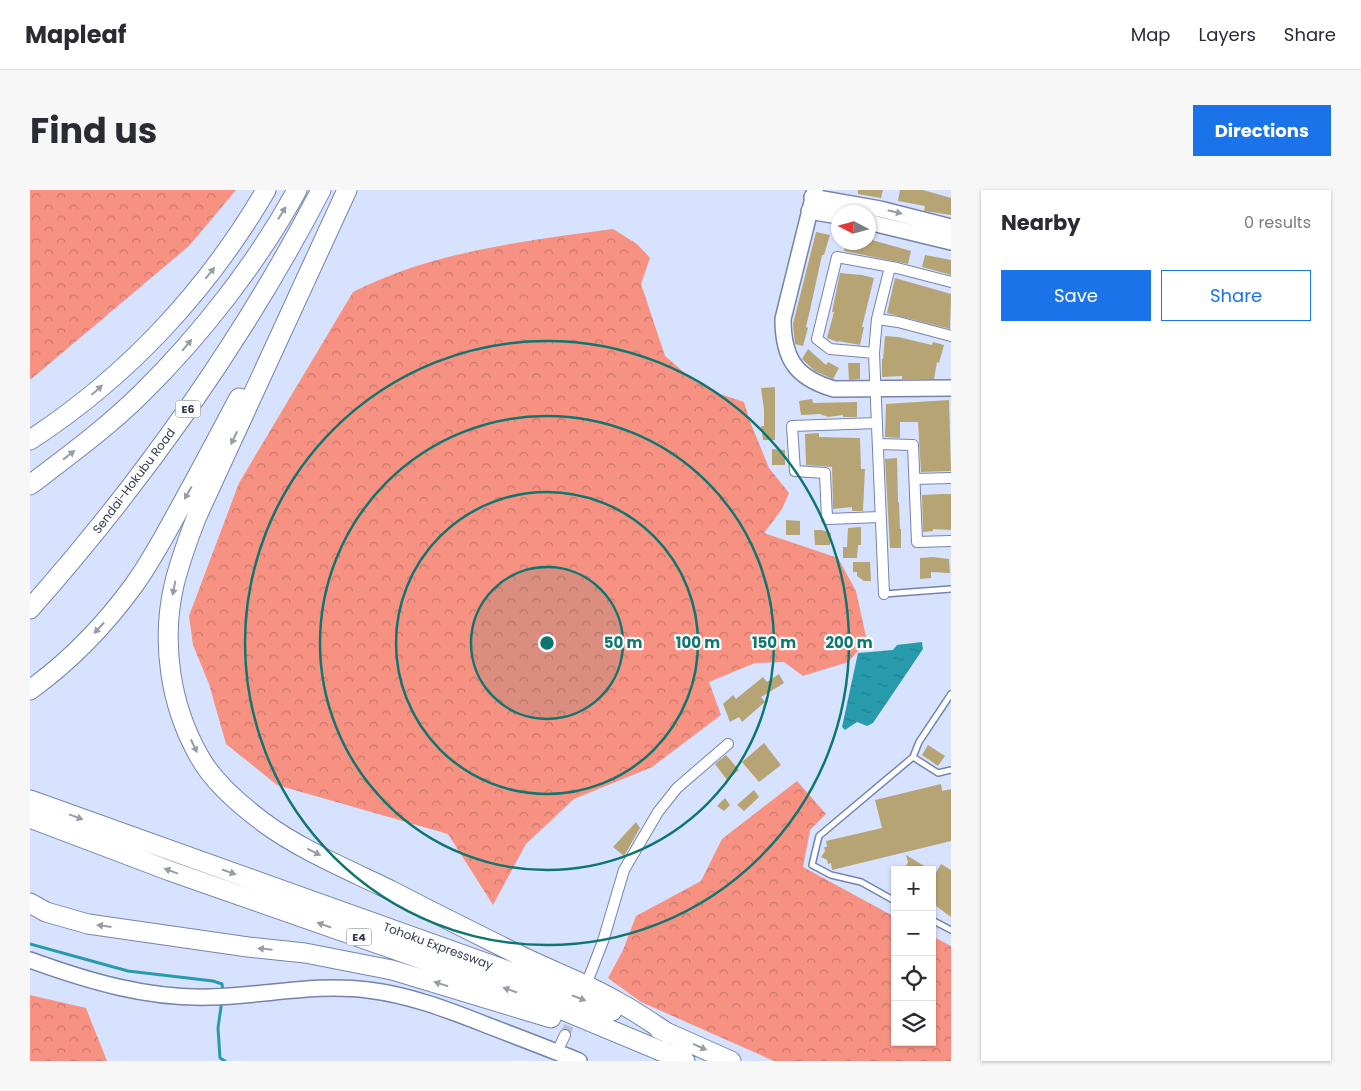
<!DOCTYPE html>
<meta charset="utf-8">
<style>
body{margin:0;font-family:Poppins,sans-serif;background:#f7f7f7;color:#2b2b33}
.controls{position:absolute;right:15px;bottom:15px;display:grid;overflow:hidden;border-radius:0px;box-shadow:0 1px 4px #0004}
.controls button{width:45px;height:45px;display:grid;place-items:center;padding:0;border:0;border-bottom:1px solid #e1e1e2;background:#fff;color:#2b2b33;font:25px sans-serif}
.compass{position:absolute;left:801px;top:15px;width:45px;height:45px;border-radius:50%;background:#fff;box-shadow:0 1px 4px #0004;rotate:276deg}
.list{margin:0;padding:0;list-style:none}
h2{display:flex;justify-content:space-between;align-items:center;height:65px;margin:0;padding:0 20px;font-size:21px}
h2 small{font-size:16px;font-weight:400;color:#7c7c81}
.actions{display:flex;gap:10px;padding:15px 20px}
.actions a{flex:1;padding:11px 0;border:1px solid #1a73e8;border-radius:0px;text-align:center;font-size:18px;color:#1a73e8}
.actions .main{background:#1a73e8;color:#fff}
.icon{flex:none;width:28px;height:28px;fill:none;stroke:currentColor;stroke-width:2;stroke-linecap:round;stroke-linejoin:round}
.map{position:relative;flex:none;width:921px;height:871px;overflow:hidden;border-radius:0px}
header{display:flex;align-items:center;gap:30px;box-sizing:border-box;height:70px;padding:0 25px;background:#fff;border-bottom:1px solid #e1e1e2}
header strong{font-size:24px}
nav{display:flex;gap:28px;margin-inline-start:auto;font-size:18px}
.intro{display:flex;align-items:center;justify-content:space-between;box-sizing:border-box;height:120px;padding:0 30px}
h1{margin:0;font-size:35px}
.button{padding:12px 22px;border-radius:0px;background:#1a73e8;color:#fff;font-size:18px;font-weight:700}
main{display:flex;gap:30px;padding:0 30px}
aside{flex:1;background:#fff;border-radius:0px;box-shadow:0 1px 4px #0004}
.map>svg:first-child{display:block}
.forest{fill:url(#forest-crowns)}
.water{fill:url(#water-ripples)}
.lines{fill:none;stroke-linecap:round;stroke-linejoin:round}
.stream{stroke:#279bac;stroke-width:3}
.building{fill:#b7a475}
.street-tunnel{stroke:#b6c0da;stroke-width:10;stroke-dasharray:10 5;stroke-linecap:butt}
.lane-casing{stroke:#7484ae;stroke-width:8}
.street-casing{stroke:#7484ae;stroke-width:12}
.secondary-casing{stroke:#7484ae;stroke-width:18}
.highway-casing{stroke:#7484ae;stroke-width:21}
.lane{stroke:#fff;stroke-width:5}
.street{stroke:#fff;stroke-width:10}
.secondary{stroke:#fff;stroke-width:15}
.highway{stroke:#fff;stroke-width:19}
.oneway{fill:#989ca5}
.ring{fill:none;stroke:#0f766e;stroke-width:2.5}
.labels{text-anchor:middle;stroke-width:4.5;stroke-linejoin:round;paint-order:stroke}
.shield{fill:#fff;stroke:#707481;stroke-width:1}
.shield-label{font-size:11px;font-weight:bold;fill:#32394b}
.street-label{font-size:12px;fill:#32394b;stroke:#fff}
.centre{fill:#0f766e;stroke:#fff;stroke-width:2.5}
.ring-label{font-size:15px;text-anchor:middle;font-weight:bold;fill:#0f766e;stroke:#fff;stroke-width:4.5;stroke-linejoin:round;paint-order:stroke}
</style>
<header>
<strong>Mapleaf</strong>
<nav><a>Map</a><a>Layers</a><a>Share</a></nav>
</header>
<div class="intro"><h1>Find us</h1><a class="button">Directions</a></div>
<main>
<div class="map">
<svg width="921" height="871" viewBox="0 0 921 871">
<defs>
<pattern id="forest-crowns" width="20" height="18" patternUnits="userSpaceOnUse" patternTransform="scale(1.25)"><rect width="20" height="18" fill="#f79283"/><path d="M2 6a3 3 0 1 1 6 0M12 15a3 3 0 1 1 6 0" fill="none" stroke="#c9786d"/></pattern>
<pattern id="water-ripples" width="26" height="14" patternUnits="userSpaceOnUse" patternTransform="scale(1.25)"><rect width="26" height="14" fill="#279bac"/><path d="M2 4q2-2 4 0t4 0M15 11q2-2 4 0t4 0" fill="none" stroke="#227f8e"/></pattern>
</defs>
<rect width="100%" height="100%" fill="#d7e2fe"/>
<path class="forest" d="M0,0h206l-47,56 -159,134z
M583,39l24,15 13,14 -9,26 24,72 28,24 27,14 24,8 5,17 20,49 20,25 -7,16 -18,24 74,25 18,33 11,50 -19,21 -45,14 -19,-14 -29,1 -46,19 12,33 -69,52 -78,32 -48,45 -33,61 -45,-71 -171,-49 -51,-41 -17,-60 -16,-39 -4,-29 50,-133 114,-191c80,-41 172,-51 260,-63z
M767,591l29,33 -16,16 -7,37 92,50v125h37v-106l19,10v115h-177l-133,-59 -33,-24 15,-28 13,-34 65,-35 21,-42z
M0,805l56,13 21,53h-77z"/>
<path class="water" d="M892,452l1,7 -50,74 -6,3 -10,-4 -12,8 -3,-3 16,-74 35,-3 4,-5z"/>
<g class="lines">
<path class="stream" d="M0,754l98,27 85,10 9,3 1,7
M192,810l-4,28 2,30 5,3"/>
</g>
<path class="building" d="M828,0h25l-2,8 -23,-4z
M870,0h23l28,8v17l-27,-4 1,-5 -27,-5z
M786,42l14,3 -6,20h-2l-12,55 -4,17 2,1 -5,18 -8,-2 -2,-20z
M842,50l39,11 -3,13 -64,-13 2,-9h26z
M895,65l26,5v15l-29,-8z
M810,83l22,2 12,3 -12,49h2l-4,18 -22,-4v1l-11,-4 7,-26h-2z
M865,88l56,16 -1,35 -63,-16z
M855,146l13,1 34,8 1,-3 11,3 -5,18 -2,-1 -3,17h-32v-3l-20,1v-18h1z
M778,159l18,16 2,-3 11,6 -6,11 -18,-8 -13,-12z
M818,173h12v16l-11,1z
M745,197v53h-12l-2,-14h3v-16l-3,-22z
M782,209l1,4 44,-1v15h-14v-2l-15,2 -8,-3 -19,1 -2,-14z
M919,210l2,71 -30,1 -3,-50h-18v16l-15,-1 1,-33z
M789,243v4l41,1 1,31h4l-2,42h-11v-4l-19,2 -1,-42 -26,-2 -1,-31z
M742,259l13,1v15h-13z
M867,268l1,44 1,1 1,26h1v19h-11l-5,-89z
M912,304h9v36l-18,-1v2l-10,1 -1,-37z
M756,330l14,1v14h-14z
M831,337v18h-3l-1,13h-14v-11h4l1,-19z
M784,340h8l9,3 -1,12h-15z
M903,367l16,2 1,14 -19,-1v6l-11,1v-21z
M823,372h17l1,19h-7l-7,-5v-4h-4z
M749,484l5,9 -23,14 4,5 -23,20 -3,-5 -9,5 -7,-18 10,-9 3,4 27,-22 4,5z
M734,553l17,22 -22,17 -17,-20z
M898,555l17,11 -7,10 -16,-11z
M696,565l13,15 -12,10 -12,-16z
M911,594l1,7 9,-2v52l-119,29 -1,-7 -3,1 -1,-4 -6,-3 4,-6 -1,-4h3l-1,-6 56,-13 -7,-28z
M724,600l5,7 -15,14 -7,-6z
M695,608l5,7 -6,6 -7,-5z
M606,632l4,6 -16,28 -11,-9z
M876,665l25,15h-27l4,-8z
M911,674l10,6v47l-19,-14v-32l4,2z"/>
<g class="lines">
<path class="street-tunnel" d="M535,845l10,-24"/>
<defs>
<path id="lane" d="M854,404l67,-5
M883,567l25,16 13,-3
M865,711l-34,-19 -30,-7 -19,-10 7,-29 94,-79 6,-15 32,-48
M902,730l19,10"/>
<path id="street" d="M847,129l13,-52
M844,163l-44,-4 -13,-10 20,-82 60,11 54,14
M847,233l-85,3 3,45 30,2 2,46 54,-2
M848,254l35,1 4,97 34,-1
M885,289l36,-1
M854,404l-10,-241 3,-34 21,3 53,14
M558,790l15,-39 21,-71 34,-58 19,-24 51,-44
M527,862l8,-17"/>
<path id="secondary" d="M785,0l-32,129c0,40 13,59 51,70l117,-1
M782,7l68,12 71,18
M779,21l29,5
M838,32l83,20
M0,770c58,21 118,39 180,37 53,-1 106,-14 158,-7 41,5 78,19 116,34 31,12 63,24 95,37"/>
<path id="highway" d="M317,0l-150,326c-9,23 -17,45 -23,69 -13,57 -4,120 25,171 14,26 40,48 64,66 36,27 86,48 127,68 44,23 89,45 133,67 31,15 65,27 95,45 17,9 34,21 51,32
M0,250c97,-63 178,-150 236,-250
M0,295c38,-29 78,-58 112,-92 58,-57 116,-131 155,-203
M0,419c113,-128 212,-267 291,-419
M0,500c40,-29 75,-65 104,-105 18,-25 32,-52 47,-79 20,-36 39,-72 58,-108
M0,610l492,176 90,35
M0,628l140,53 366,128 149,62
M0,713l16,9 42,12 160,23 57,6 87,17 159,48
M629,839l72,32"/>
</defs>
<use href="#lane" class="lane-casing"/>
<use href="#street" class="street-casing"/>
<use href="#secondary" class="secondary-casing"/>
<use href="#highway" class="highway-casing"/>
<use href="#lane" class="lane"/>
<use href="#street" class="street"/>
<use href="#secondary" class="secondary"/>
<use href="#highway" class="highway"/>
</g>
<defs><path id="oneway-solid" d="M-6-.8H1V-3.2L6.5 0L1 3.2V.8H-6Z" transform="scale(1.25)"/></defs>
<g class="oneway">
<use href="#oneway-solid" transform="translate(865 22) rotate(13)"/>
<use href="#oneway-solid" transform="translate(252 23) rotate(-58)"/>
<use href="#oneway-solid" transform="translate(180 83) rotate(-51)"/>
<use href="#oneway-solid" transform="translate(157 155) rotate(-50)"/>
<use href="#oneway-solid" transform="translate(67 200) rotate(-42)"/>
<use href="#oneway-solid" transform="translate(204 248) rotate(115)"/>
<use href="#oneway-solid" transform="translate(39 265) rotate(-38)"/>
<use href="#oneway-solid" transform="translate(158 303) rotate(119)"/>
<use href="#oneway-solid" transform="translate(144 398) rotate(101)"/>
<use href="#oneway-solid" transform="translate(69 438) rotate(133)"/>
<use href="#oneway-solid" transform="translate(164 556) rotate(65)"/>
<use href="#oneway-solid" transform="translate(46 627) rotate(20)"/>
<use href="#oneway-solid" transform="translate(284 662) rotate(27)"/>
<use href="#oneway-solid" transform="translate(141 681) rotate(-160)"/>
<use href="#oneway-solid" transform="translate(199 682) rotate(19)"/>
<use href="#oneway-solid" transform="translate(294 735) rotate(-161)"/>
<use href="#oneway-solid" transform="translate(74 736) rotate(-172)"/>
<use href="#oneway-solid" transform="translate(235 759) rotate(-174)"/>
<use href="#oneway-solid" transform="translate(411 794) rotate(-163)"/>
<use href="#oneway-solid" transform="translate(480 800) rotate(-161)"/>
<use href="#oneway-solid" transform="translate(549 808) rotate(21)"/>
<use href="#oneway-solid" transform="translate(670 857) rotate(24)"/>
</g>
<circle cx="517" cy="453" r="76" fill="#0f766e" fill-opacity=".12"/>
<g class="ring">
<circle cx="517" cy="453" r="76"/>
<circle cx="517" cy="453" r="151"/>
<circle cx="517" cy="453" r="227"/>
<circle cx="517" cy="453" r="302"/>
</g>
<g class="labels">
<g class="shield">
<rect x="145.5" y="210.5" width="25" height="17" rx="4"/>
<rect x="316.5" y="738.5" width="25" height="17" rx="4"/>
</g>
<g class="shield-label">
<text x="158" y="223">E6</text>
<text x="329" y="751">E4</text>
</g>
<g class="street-label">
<text transform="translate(104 291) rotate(-53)" y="4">Sendai-Hokubu Road</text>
<text transform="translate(408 756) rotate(20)" y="4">Tohoku Expressway</text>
</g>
</g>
<circle cx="517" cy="453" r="8" class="centre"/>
<g class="ring-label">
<text x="593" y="458">50 m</text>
<text x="668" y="458">100 m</text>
<text x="744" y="458">150 m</text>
<text x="819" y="458">200 m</text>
</g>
</svg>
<div class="controls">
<button>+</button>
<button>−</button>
<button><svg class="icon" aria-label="locate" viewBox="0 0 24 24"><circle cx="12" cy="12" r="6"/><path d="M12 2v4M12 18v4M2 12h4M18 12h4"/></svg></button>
<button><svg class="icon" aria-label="layers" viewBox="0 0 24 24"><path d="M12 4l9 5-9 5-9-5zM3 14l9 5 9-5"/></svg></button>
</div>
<svg class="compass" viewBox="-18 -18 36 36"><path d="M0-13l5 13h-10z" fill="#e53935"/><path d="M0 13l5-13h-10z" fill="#7c7c81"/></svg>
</div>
<aside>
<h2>Nearby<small>0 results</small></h2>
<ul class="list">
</ul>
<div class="actions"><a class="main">Save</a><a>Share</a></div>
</aside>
</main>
